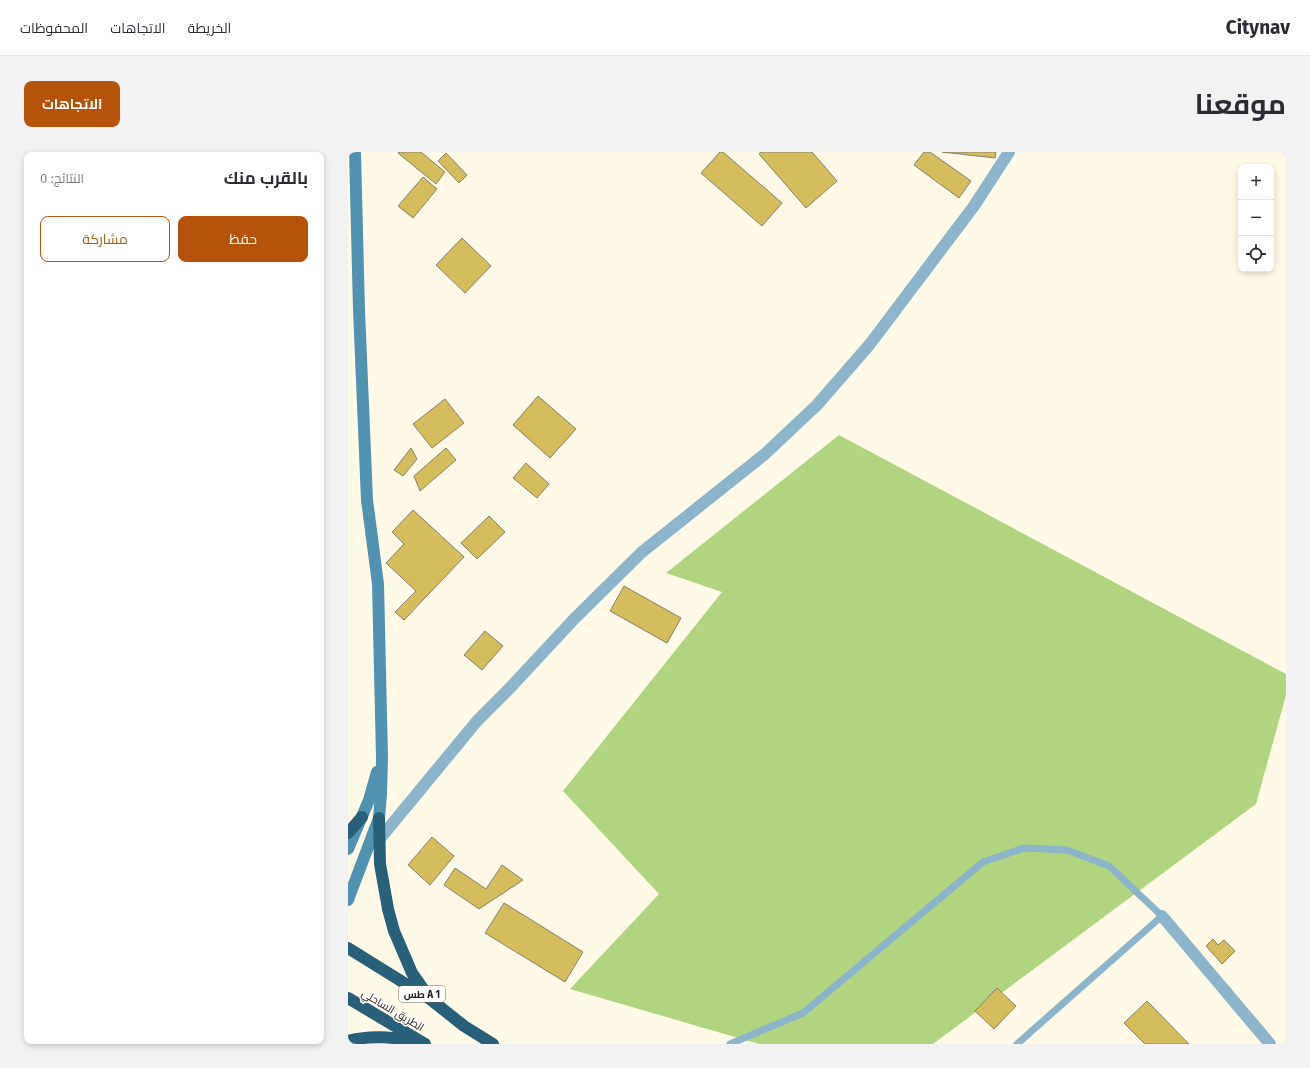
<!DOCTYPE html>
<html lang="ar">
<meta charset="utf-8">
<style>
body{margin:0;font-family:"Fira Sans",Cairo,sans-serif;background:#f2f2f3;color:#2b2b33;direction:rtl}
.controls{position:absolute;right:12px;top:12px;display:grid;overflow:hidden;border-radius:8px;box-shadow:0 2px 6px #0003}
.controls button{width:36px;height:36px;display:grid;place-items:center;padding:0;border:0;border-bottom:1px solid #e1e1e2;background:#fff;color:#2b2b33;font:20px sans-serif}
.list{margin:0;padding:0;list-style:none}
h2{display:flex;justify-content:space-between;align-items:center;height:52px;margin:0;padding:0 16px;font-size:17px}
h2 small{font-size:13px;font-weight:400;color:#7c7c81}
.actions{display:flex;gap:8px;padding:12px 16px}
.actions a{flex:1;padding:9px 0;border:1px solid #b45309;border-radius:8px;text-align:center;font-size:14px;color:#b45309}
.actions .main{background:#b45309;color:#fff}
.icon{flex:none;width:22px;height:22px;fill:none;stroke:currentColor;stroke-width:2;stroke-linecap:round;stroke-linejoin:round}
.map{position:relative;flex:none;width:938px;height:892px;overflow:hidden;direction:ltr;border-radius:8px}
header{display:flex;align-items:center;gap:24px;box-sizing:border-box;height:56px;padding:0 20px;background:#fff;border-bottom:1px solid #e1e1e2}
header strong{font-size:19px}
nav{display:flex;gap:22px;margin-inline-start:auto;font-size:14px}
.intro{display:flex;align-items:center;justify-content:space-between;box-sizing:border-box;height:96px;padding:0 24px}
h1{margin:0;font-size:28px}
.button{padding:10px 18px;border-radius:8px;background:#b45309;color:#fff;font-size:14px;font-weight:700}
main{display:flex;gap:24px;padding:0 24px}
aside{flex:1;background:#fff;border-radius:8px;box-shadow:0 2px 6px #0003}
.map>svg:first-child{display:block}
.green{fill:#b1d481}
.building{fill:#d5bd5e;stroke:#858171}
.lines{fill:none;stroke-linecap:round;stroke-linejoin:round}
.lane{stroke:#8cb4ca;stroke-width:7}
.street{stroke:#8cb4ca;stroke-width:12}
.secondary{stroke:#5292b1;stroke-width:12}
.highway{stroke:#285f79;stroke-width:12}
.labels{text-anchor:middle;stroke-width:3;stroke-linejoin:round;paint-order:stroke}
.shield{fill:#fff;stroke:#64625e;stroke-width:1}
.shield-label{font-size:10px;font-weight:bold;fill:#211f19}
.street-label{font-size:11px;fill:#211f19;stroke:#fff}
</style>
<header>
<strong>Citynav</strong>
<nav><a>الخريطة</a><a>الاتجاهات</a><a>المحفوظات</a></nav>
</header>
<div class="intro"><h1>موقعنا</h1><a class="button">الاتجاهات</a></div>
<main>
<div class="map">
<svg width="938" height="892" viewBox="0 0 938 892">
<rect width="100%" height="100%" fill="#fffae8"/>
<path class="green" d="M491,283l447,239v21l-30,109 -323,240h-174l-189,-55 89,-95 -96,-103 159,-199 -56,-19z"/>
<path class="building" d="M51,0h22l24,20 -9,12 -38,-31z
M372,0h3l59,51 -20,23 -61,-53z
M413,0h51l25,29 -31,27 -47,-54z
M576,0h6l41,29 -12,17 -45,-33z
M594,0h54l-1,6z
M98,1l21,22 -8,8 -21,-22z
M75,25l14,12 -24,29 -15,-12z
M114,86l29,28 -26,27 -29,-28z
M190,244l38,33 -26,29 -37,-33z
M97,247l19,24 -32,25 -19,-24z
M63,296l6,11 -14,17 -9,-6z
M98,296l10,12 -36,31 -6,-15z
M178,311l23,21 -12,14 -24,-20z
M65,358l51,47 -60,63 -9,-8 21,-21 -30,-28 18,-19 -12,-12z
M141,364l16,16 -28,27 -16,-16z
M276,434l57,32 -14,25 -57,-32z
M137,479l18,15 -21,24 -18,-15z
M84,685l22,19 -24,29 -22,-20z
M154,713l21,15 -44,29 -35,-24 11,-17 31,21z
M156,751l79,49 -18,30 -80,-49z
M865,787l5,6 6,-5 11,11 -13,13 -16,-18z
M649,836l19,18 -22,23 -19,-18z
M799,849l42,43h-44l-21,-21z"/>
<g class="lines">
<path class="lane" d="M382,892l73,-31 180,-151 41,-14 43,2 42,16 53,50 -145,128"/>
<path class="street" d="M30,689l99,-120 32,-32 66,-71 67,-66 123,-98 52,-49 53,-61 104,-138 35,-54
M814,764l108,128"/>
<path class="secondary" d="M0,697l21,-49 8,-28
M0,748l31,-82 2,-24 1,-36 -4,-174 -11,-84 -8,-190 -4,-158"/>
<path class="highway" d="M31,666l1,46 8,45 6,22 18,42 18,26
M0,681l14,-16
M0,796l82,51 34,27 29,18
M0,846l77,46
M0,889c21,-6 49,-5 69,3"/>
</g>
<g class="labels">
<rect class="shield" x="51" y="834" width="46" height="16" rx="3"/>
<g class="shield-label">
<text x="74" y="846">طس A 1</text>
</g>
<g class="street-label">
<text transform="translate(45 858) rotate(31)" y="4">الطريق الساحلي</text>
</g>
</g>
</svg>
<div class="controls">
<button>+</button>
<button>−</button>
<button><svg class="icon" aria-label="locate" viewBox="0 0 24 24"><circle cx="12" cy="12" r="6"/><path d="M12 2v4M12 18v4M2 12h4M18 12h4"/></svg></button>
</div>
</div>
<aside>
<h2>بالقرب منك<small>النتائج: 0</small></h2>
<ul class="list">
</ul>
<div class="actions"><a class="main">حفظ</a><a>مشاركة</a></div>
</aside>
</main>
